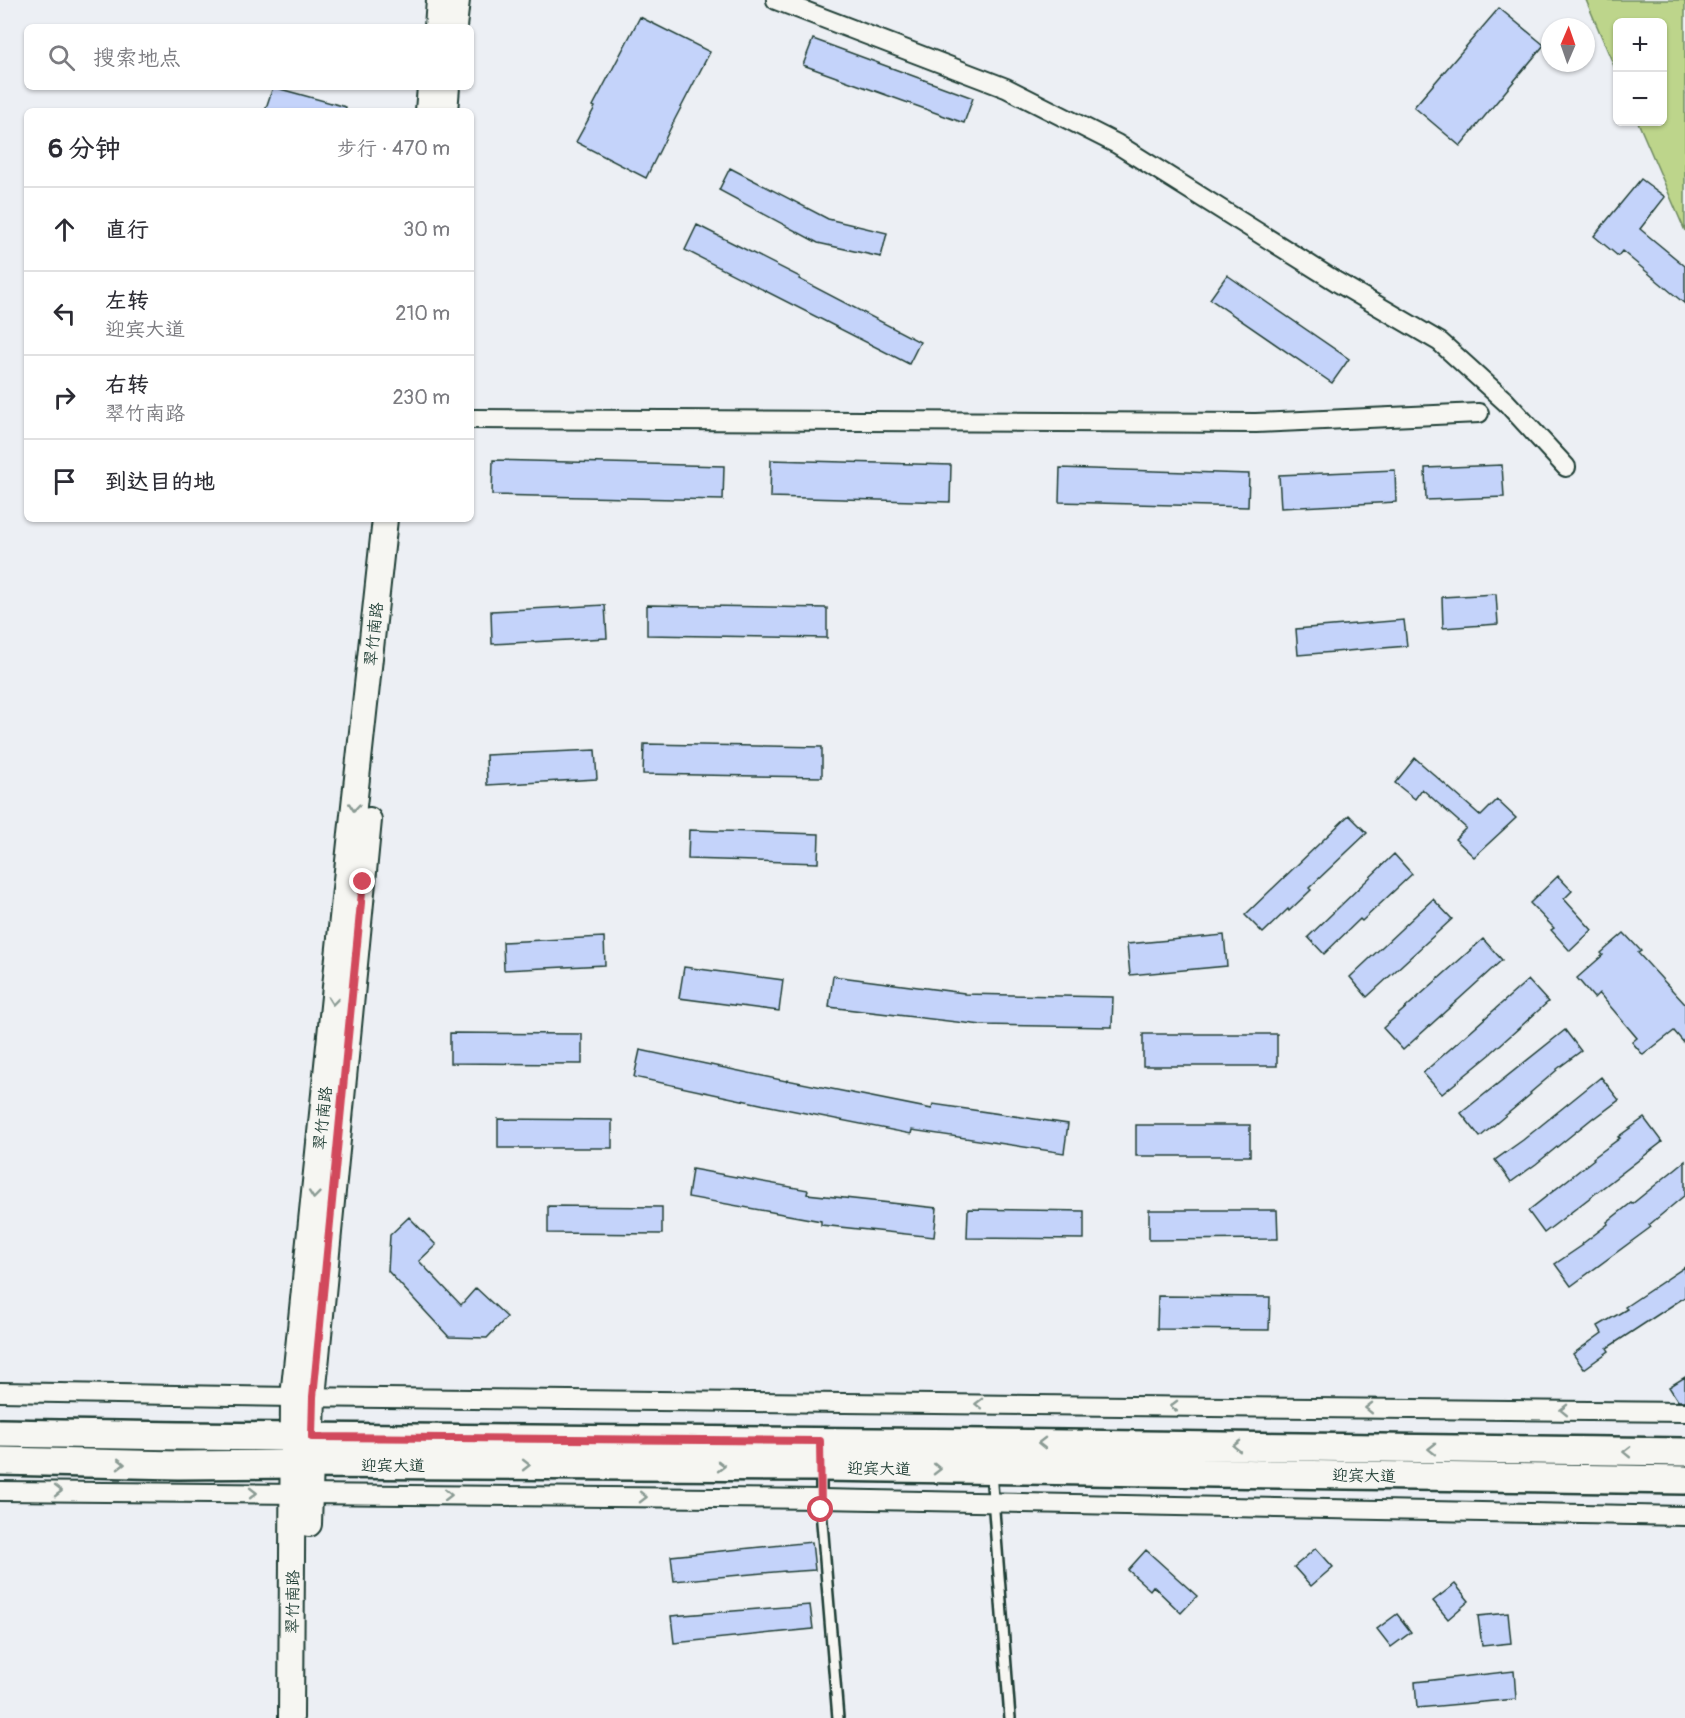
<!DOCTYPE html>
<html lang="zh">
<meta charset="utf-8">
<style>
body{margin:0;font-family:Pangolin,"LXGW WenKai TC",sans-serif;background:#f2f2f3;color:#2b2b33}
.controls{position:absolute;right:18px;top:18px;display:grid;overflow:hidden;border-radius:9px;box-shadow:0 2px 4px #0004}
.controls button{width:54px;height:54px;display:grid;place-items:center;padding:0;border:0;border-bottom:2px solid #e1e1e2;background:#fff;color:#2b2b33;font:30px sans-serif}
.compass{position:absolute;left:1541px;top:18px;width:54px;height:54px;border-radius:50%;background:#fff;box-shadow:0 2px 4px #0004;rotate:2deg}
.stop{position:absolute;width:18px;height:18px;margin:-14px;border:4px solid #d1495b;border-radius:50%;background:#fff}
.stop.end{background:#d1495b;border-color:#fff;box-shadow:0 2px 6px #0008}
.list{margin:0;padding:0;list-style:none}
h2{display:flex;justify-content:space-between;align-items:center;height:78px;margin:0;padding:0 24px;font-size:26px}
h2 small{font-size:20px;font-weight:400;color:#7c7c81}
.list li{display:grid;grid-template-columns:39px 1fr auto;gap:18px;align-items:center;box-sizing:border-box;height:84px;padding:0 24px;border-top:2px solid #e1e1e2}
.list b{display:block;font-size:22px;white-space:nowrap}
.list p{margin:0;font-size:20px;white-space:nowrap;color:#7c7c81}
.list em{font-size:20px;font-style:normal;color:#7c7c81}
.icon{flex:none;width:33px;height:33px;fill:none;stroke:currentColor;stroke-width:2;stroke-linecap:round;stroke-linejoin:round}
.map{position:relative;flex:none;width:1685px;height:1718px;overflow:hidden}
.search{position:absolute;background:#fff;box-shadow:0 2px 4px #0004;left:24px;top:24px;width:450px;height:66px;display:flex;align-items:center;gap:15px;box-sizing:border-box;padding:0 21px;border-radius:9px;color:#7c7c81;font-size:22px}
.panel{position:absolute;background:#fff;box-shadow:0 2px 4px #0004;left:24px;top:108px;width:450px;height:414px;border-radius:9px}
.map>svg:first-child{display:block}
.green{fill:#bdd58b;stroke:#6e8960;stroke-width:1.5}
.building{fill:#c4d3fa;stroke:#1f3d34;stroke-width:1.5}
.lines{fill:none;stroke-linecap:round;stroke-linejoin:round}
.lane-casing{stroke:#1f3d34;stroke-width:14}
.street-casing{stroke:#1f3d34;stroke-width:22}
.secondary-casing{stroke:#1f3d34;stroke-width:28}
.primary-casing{stroke:#1f3d34;stroke-width:32}
.lane{stroke:#f6f6f2;stroke-width:9}
.street{stroke:#f6f6f2;stroke-width:18}
.secondary{stroke:#f6f6f2;stroke-width:24}
.primary{stroke:#f6f6f2;stroke-width:27}
.oneway{stroke:#8a9a93}
.route{stroke:#d1495b;stroke-width:8}
.labels{text-anchor:middle;stroke-width:4.5;stroke-linejoin:round;paint-order:stroke}
.street-label{font-size:16px;fill:#1f3d34;stroke:#f6f6f2}
</style>
<div class="map">
<svg width="1685" height="1718" viewBox="0 0 1685 1718">
<rect width="100%" height="100%" fill="#eceff4"/>
<filter id="ink" filterUnits="userSpaceOnUse"><feTurbulence type="fractalNoise" baseFrequency=".0167" numOctaves="2"/><feDisplacementMap in="SourceGraphic" scale="12" xChannelSelector="R" yChannelSelector="G"/><feConvolveMatrix kernelMatrix="1 2 1 2 8 2 1 2 1" color-interpolation-filters="sRGB"/></filter>
<g filter="url(#ink)">
<path class="green" d="M1586,0h99v231l-47,-109h24v-100h-44l-1,51z"/>
<path class="building" d="M1499,8l45,37 -84,101 -46,-39z
M640,17l70,35 -35,67 -29,59 -70,-36 19,-35 -2,-1z
M813,39l160,59 -9,25 -161,-58z
M273,87l73,20 -1,4h-80z
M730,168l98,51 59,14 -6,24 -63,-14 -99,-53z
M1641,179l24,18 -25,32 45,37v38l-63,-53 -4,5 -24,-20z
M697,225l103,52 -1,2 121,63 -11,22 -224,-114z
M1227,275l122,84 -17,24 -122,-84z
M493,460l231,6 -1,34 -231,-5z
M771,460l180,5 -1,37 -180,-5z
M1502,465l2,32 -78,3 -1,-32z
M1060,468l189,6 -1,33 -189,-5z
M1395,470l1,32 -115,6 -2,-33z
M1496,594l2,30 -55,4 -1,-31z
M605,605l2,33 -115,6 -1,-33z
M647,605l180,3v30l-180,-3z
M1404,620l3,26 -109,9 -2,-26z
M644,744l178,3v30l-179,-3z
M595,750l2,29 -110,6 -1,-30z
M1415,758l66,58 16,-16 19,18 -42,39 -19,-18 11,-11 -44,-39 -7,10 -20,-16z
M1349,815l18,18 -58,55 2,2 -22,21 -1,-2 -25,24 -18,-18z
M689,830l130,4 -1,29 -130,-4z
M1394,854l18,20 -50,47 -2,-2 -36,35 -16,-17z
M1558,876l14,15 -8,8 28,31 -22,21 -19,-21 3,-2 -24,-25z
M1433,899l19,20 -85,78 -17,-20z
M1624,933l17,18 -3,2 47,51v40l-11,-13 -31,24 -11,-13 5,-4 -38,-45 -5,5 -17,-20 26,-23 -2,-2z
M1224,935l3,31 -97,9 -3,-31z
M604,937l1,28 -101,5 -1,-28z
M1483,939l19,21 -99,90 -20,-22z
M684,967l99,13 -4,31 -100,-13z
M833,976l131,17v1l149,3 -1,30 -130,-2 -153,-18z
M1528,980l20,22 -57,51v1l-49,40 -19,-21z
M1565,1030l16,21 -24,18v1l-27,23 1,1 -51,43 -19,-24z
M450,1033l132,1v30l-132,-1z
M1143,1034h134v32h-134z
M640,1050l146,31 1,-1 145,29 1,-5 135,20 -4,29 -152,-23 -1,4 -146,-29 -131,-28z
M1601,1077l18,23 -24,18 -1,-1 -58,47 -25,18 -16,-22 28,-20z
M1644,1118l18,24 -118,91 -16,-22 66,-52 -1,-1 27,-20 -2,-1z
M498,1119l114,1v28h-114z
M1136,1125h114v31h-114z
M1685,1161v34l-36,30 2,2 -80,59 -16,-22 28,-19 -1,-1 26,-20 -1,-2 24,-19 1,1z
M692,1169l116,21 -1,4 130,14 -3,29 -113,-12v-4l-133,-24z
M548,1206l114,1v27l-114,-1z
M968,1209l116,2v28l-117,-1z
M1149,1210h128l1,29 -129,1z
M409,1217l27,28 -17,16 42,44 15,-17 31,29 -20,21 -38,-1 -61,-66 2,-36z
M1685,1267v30l-78,51 2,3 -25,18 -11,-15 29,-21 -4,-7 29,-17 -2,-2z
M1158,1296l112,1 -1,33 -112,-1z
M1685,1377v24h-7l-9,-14z
M812,1542l3,28 -30,2v-1l-111,10 -3,-25z
M1316,1548l17,19 -22,19 -17,-19z
M1146,1550l51,46 -16,17 -28,-27 -3,4 -22,-20z
M1455,1584l14,17 -21,18 -15,-18z
M810,1605l3,24 -139,14 -3,-27z
M1508,1613l3,30 -29,3 -4,-30z
M1397,1614l14,18 -20,15 -14,-18z
M1514,1671l2,28 -99,9 -2,-26z"/>
<g class="lines">
<defs>
<path id="lane" d="M821,1470v40l17,208
M991,1472l19,246"/>
<path id="street" d="M776,0l230,88 111,56 220,138 103,60 66,60 60,65
M471,419l785,4 223,-10
M0,1392l293,5 1392,15
M0,1491l821,8 864,17"/>
<path id="secondary" d="M437,27l2,-27
M454,27l3,-27
M428,111l2,-24
M445,111l2,-24
M309,1524l4,-127 56,-577
M291,1718l2,-321 52,-508 40,-370"/>
<path id="primary" d="M0,1433l180,3 811,7 694,9
M0,1461l178,4 114,-1 529,3 864,13"/>
</defs>
<use href="#lane" class="lane-casing"/>
<use href="#street" class="street-casing"/>
<use href="#secondary" class="secondary-casing"/>
<use href="#primary" class="primary-casing"/>
<use href="#lane" class="lane"/>
<use href="#street" class="street"/>
<use href="#secondary" class="secondary"/>
<use href="#primary" class="primary"/>
</g>
<defs><path id="oneway-chevron" d="M-2-3.5L2.5 0L-2 3.5" fill="none" stroke-width="1.6" stroke-linecap="round" stroke-linejoin="round" transform="scale(1.5)"/></defs>
<g class="oneway">
<use href="#oneway-chevron" transform="translate(354 807) rotate(96)"/>
<use href="#oneway-chevron" transform="translate(333 1001) rotate(96)"/>
<use href="#oneway-chevron" transform="translate(314 1195) rotate(96)"/>
<use href="#oneway-chevron" transform="translate(979 1404) rotate(-179)"/>
<use href="#oneway-chevron" transform="translate(1174 1406) rotate(-179)"/>
<use href="#oneway-chevron" transform="translate(1369 1408) rotate(-179)"/>
<use href="#oneway-chevron" transform="translate(1564 1410) rotate(-179)"/>
<use href="#oneway-chevron" transform="translate(1042 1443) rotate(-179)"/>
<use href="#oneway-chevron" transform="translate(1237 1446) rotate(-179)"/>
<use href="#oneway-chevron" transform="translate(1432 1449) rotate(-179)"/>
<use href="#oneway-chevron" transform="translate(1627 1452) rotate(-179)"/>
<use href="#oneway-chevron" transform="translate(121 1464) rotate(1)"/>
<use href="#oneway-chevron" transform="translate(526 1465)"/>
<use href="#oneway-chevron" transform="translate(721 1466)"/>
<use href="#oneway-chevron" transform="translate(937 1469) rotate(1)"/>
<use href="#oneway-chevron" transform="translate(58 1491)"/>
<use href="#oneway-chevron" transform="translate(253 1493)"/>
<use href="#oneway-chevron" transform="translate(448 1495) rotate(1)"/>
<use href="#oneway-chevron" transform="translate(643 1497) rotate(1)"/>
</g>
</g>
<g class="lines" filter="url(#ink)">
<path class="route" d="M363,882l-50,515 -1,40 508,4 1,69"/>
</g>
<g class="labels">
<g class="street-label">
<text transform="translate(373 634) rotate(-84)" y="6">翠竹南路</text>
<text transform="translate(322 1118) rotate(-84)" y="6">翠竹南路</text>
<text x="393" y="1471">迎宾大道</text>
<text transform="translate(879 1468) rotate(1)" y="6">迎宾大道</text>
<text transform="translate(1364 1475) rotate(1)" y="6">迎宾大道</text>
<text transform="translate(292 1602) rotate(-89)" y="6">翠竹南路</text>
</g>
</g>
</svg>
<div class="controls">
<button>+</button>
<button>−</button>
</div>
<svg class="compass" viewBox="-18 -18 36 36"><path d="M0-13l5 13h-10z" fill="#e53935"/><path d="M0 13l5-13h-10z" fill="#7c7c81"/></svg>
<div class="stop" style="left:821px;top:1510px"></div>
<div class="stop end" style="left:363px;top:882px"></div>
<div class="search"><svg class="icon" aria-label="search" viewBox="0 0 24 24"><circle cx="10" cy="10" r="6"/><path d="M15 15l6 6"/></svg>搜索地点</div>
<section class="panel">
<h2>6 分钟<small>步行 · 470 m</small></h2>
<ul class="list">
<li><svg class="icon" aria-label="ahead" viewBox="0 0 24 24"><path d="M12 20V5M6 11l6-6 6 6"/></svg><div><b>直行</b></div><em>30 m</em></li>
<li><svg class="icon" aria-label="left" viewBox="0 0 24 24"><path d="M17 20v-9H6M10 6l-5 5 5 5"/></svg><div><b>左转</b><p>迎宾大道</p></div><em>210 m</em></li>
<li><svg class="icon" aria-label="right" viewBox="0 0 24 24"><path d="M7 20v-9h11M14 6l5 5-5 5"/></svg><div><b>右转</b><p>翠竹南路</p></div><em>230 m</em></li>
<li><svg class="icon" aria-label="arrive" viewBox="0 0 24 24"><path d="M6 21V4h12l-3 4 3 4H6"/></svg><div><b>到达目的地</b></div></li>
</ul>
</section>
</div>
